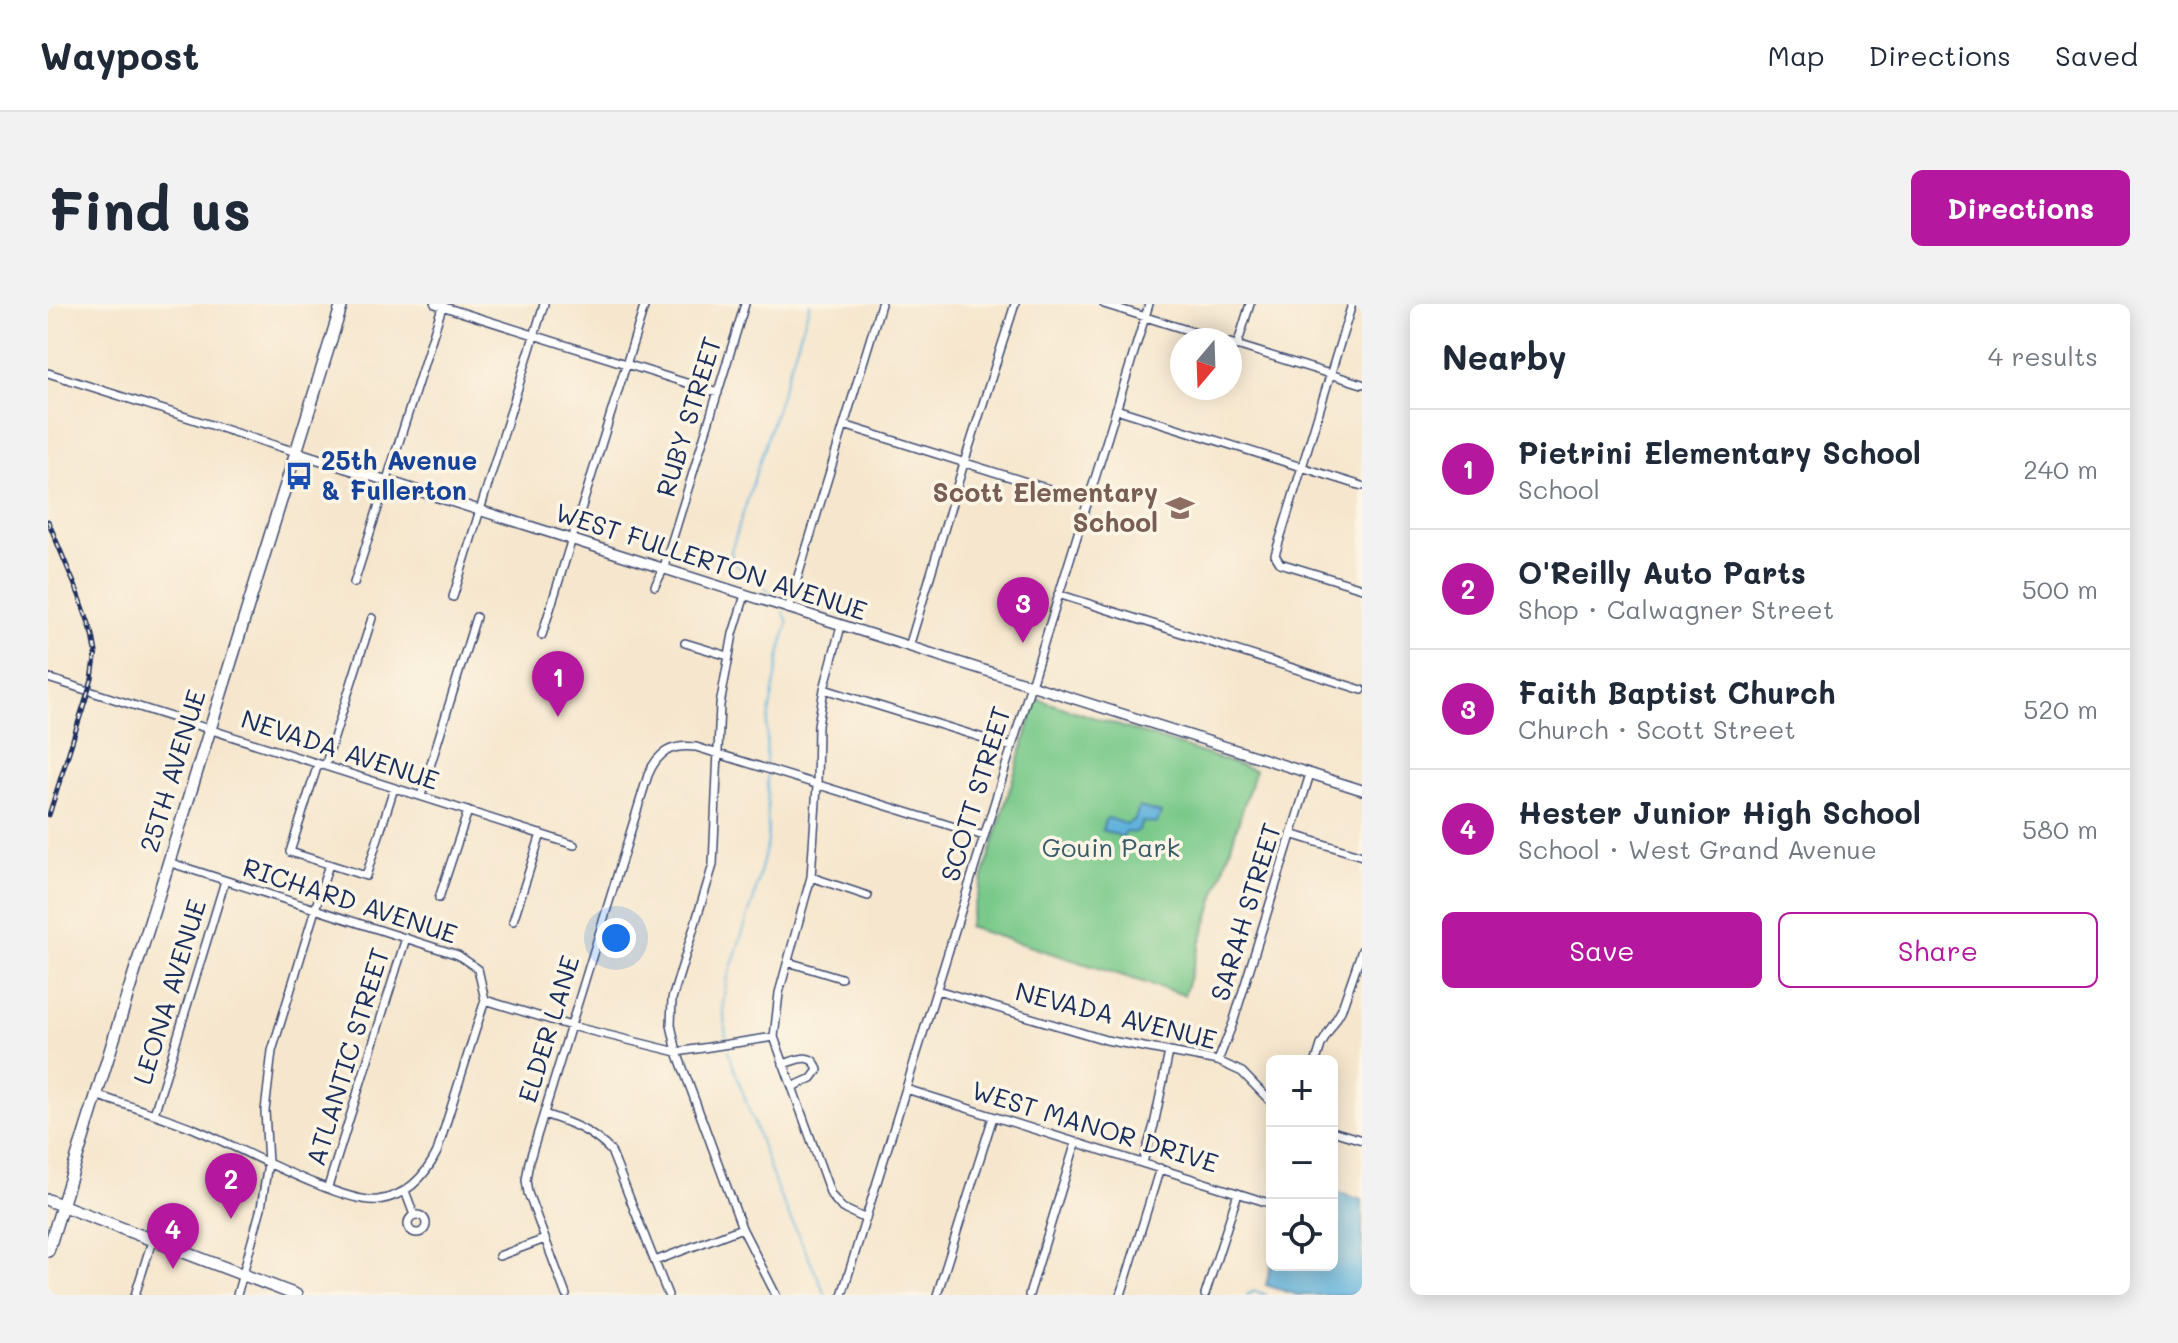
<!DOCTYPE html>
<meta charset="utf-8">
<style>
body{margin:0;font-family:Mali,sans-serif;background:#f2f2f3;color:#1f2937}
.controls{position:absolute;right:24px;bottom:24px;display:grid;overflow:hidden;border-radius:12px;box-shadow:0 4px 20px #0003}
.controls button{width:72px;height:72px;display:grid;place-items:center;padding:0;border:0;border-bottom:2px solid #e0e1e3;background:#fff;color:#1f2937;font:40px sans-serif}
.compass{position:absolute;left:1122px;top:24px;width:72px;height:72px;border-radius:50%;background:#fff;box-shadow:0 4px 20px #0003;rotate:199deg}
.you{position:absolute;left:568px;top:634px;width:28px;height:28px;margin:-20px;border:6px solid #fff;border-radius:50%;background:#1a73e8;box-shadow:0 0 0 12px #1a73e833}
.badge{display:grid;place-items:center;width:52px;height:52px;border-radius:50%;background:#b5179e;color:#fff;font-size:26px;font-weight:700}
.pin{position:absolute;translate:-50% -66px;filter:drop-shadow(0 2px 4px #0008)}
.pin::after{content:'';position:absolute;top:42px;width:28px;height:24px;background:inherit;clip-path:polygon(0 0,100% 0,50% 100%)}
.list{margin:0;padding:0;list-style:none}
h2{display:flex;justify-content:space-between;align-items:center;height:104px;margin:0;padding:0 32px;font-size:34px}
h2 small{font-size:26px;font-weight:400;color:#747a83}
.list li{display:grid;grid-template-columns:52px 1fr auto;gap:24px;align-items:center;box-sizing:border-box;height:120px;padding:0 32px;border-top:2px solid #e0e1e3}
.list b{display:block;font-size:30px;white-space:nowrap}
.list p{margin:0;font-size:26px;white-space:nowrap;color:#747a83}
.list em{font-size:26px;font-style:normal;color:#747a83}
.actions{display:flex;gap:16px;padding:24px 32px}
.actions a{flex:1;padding:18px 0;border:2px solid #b5179e;border-radius:12px;text-align:center;font-size:28px;color:#b5179e}
.actions .main{background:#b5179e;color:#fff}
.icon{flex:none;width:44px;height:44px;fill:none;stroke:currentColor;stroke-width:2;stroke-linecap:round;stroke-linejoin:round}
.map{position:relative;flex:none;width:1314px;height:991px;overflow:hidden;border-radius:12px}
header{display:flex;align-items:center;gap:48px;box-sizing:border-box;height:112px;padding:0 40px;background:#fff;border-bottom:2px solid #e0e1e3}
header strong{font-size:38px}
nav{display:flex;gap:44px;margin-inline-start:auto;font-size:28px}
.intro{display:flex;align-items:center;justify-content:space-between;box-sizing:border-box;height:192px;padding:0 48px}
h1{margin:0;font-size:56px}
.button{padding:20px 36px;border-radius:12px;background:#b5179e;color:#fff;font-size:28px;font-weight:700}
main{display:flex;gap:48px;padding:0 48px}
aside{flex:1;background:#fff;border-radius:12px;box-shadow:0 4px 20px #0003}
.map>svg:first-child{display:block}
.green{fill:#79c98a;stroke:#4a7c74;stroke-width:2}
.water{fill:#61b2dc;stroke:#3e709d;stroke-width:2}
.lines{fill:none;stroke-linecap:round;stroke-linejoin:round}
.stream{stroke:#61b2dc;stroke-width:2}
.minor-casing{stroke:#3c4a6f;stroke-width:10}
.tertiary-casing{stroke:#3c4a6f;stroke-width:12}
.secondary-casing{stroke:#3c4a6f;stroke-width:14}
.minor{stroke:#fff;stroke-width:7}
.tertiary{stroke:#fff;stroke-width:9}
.secondary{stroke:#fff;stroke-width:11}
.rail-casing{stroke:#1b2f5e;stroke-width:5}
.rail{stroke:#fcf5e5;stroke-width:2;stroke-dasharray:6;stroke-linecap:butt}
.labels{text-anchor:middle;stroke-width:7;stroke-linejoin:round;paint-order:stroke}
.street-label{font-size:26px;fill:#1b2f5e;stroke:#fcf5e5}
.transit-label{font-size:26px;font-weight:bold;fill:#164399;stroke:#fcf5e5;text-anchor:start}
.education-label{font-size:26px;font-weight:bold;fill:#785e54;stroke:#fcf5e5;text-anchor:end}
.park-label{font-size:26px;fill:#375d6b;stroke:#fcf5e5}
</style>
<header>
<strong>Waypost</strong>
<nav><a>Map</a><a>Directions</a><a>Saved</a></nav>
</header>
<div class="intro"><h1>Find us</h1><a class="button">Directions</a></div>
<main>
<div class="map">
<svg width="1314" height="991" viewBox="0 0 1314 991">
<rect width="100%" height="100%" fill="#fcf5e5"/>
<filter id="ink" filterUnits="userSpaceOnUse"><feTurbulence type="fractalNoise" baseFrequency=".0125" numOctaves="2"/><feDisplacementMap in="SourceGraphic" scale="16" xChannelSelector="R" yChannelSelector="G"/><feConvolveMatrix kernelMatrix="1 2 1 2 8 2 1 2 1" color-interpolation-filters="sRGB"/></filter>
<filter id="wash" filterUnits="userSpaceOnUse"><feTurbulence type="fractalNoise" baseFrequency=".006" numOctaves="4" result="noise"/><feDisplacementMap in="SourceGraphic" scale="32" xChannelSelector="R" yChannelSelector="G"/><feGaussianBlur stdDeviation="1.8" result="paint"/><feColorMatrix in="noise" values="0 0 0 0 0 0 0 0 0 0 0 0 0 0 0 0 0 1.4 0 .05"/><feComposite in="paint" operator="in"/></filter>
<g filter="url(#wash)">
<rect width="100%" height="100%" fill="#f6e6cd"/>
<path class="green" d="M989,395l218,71 -71,225 -216,-68z"/>
<path class="water" d="M1091,503l22,6 -4,10 -15,-1 -3,8 -6,3 -8,-2 -2,6 -21,-7 3,-10 3,-2 18,6 9,-5z
M1288,888l26,8v95h-64l-32,-10 6,-24v4h60v-64z"/>
<g class="lines">
<path class="stream" d="M727,296l-8,-11 -34,-27 -2,-11 79,-247
M718,459l1,-38 15,-81 6,-21 -4,-11
M678,734l-3,-34 3,-21 28,-85 14,-58 -1,-64
M680,746l50,142 48,103
M1199,991l8,-4 11,4"/>
</g>
</g>
<g filter="url(#ink)">
<g class="lines">
<defs>
<path id="minor" d="M387,0l283,89
M1056,0l115,36
M1304,0l-77,251 5,8 82,25
M1182,39l132,41
M1189,42l13,-42
M0,69l248,79
M1068,105l246,77
M796,121l243,76
M306,279l89,-279
M607,282l8,-16 82,-266
M1010,290l304,96
M697,291l-12,39 -13,71 -7,160 -41,134 -1,26 6,27 65,176 34,67
M405,293l91,-293
M740,305l93,-305
M793,322l-17,63 -6,36 -1,61 -6,91 -32,116 -5,44 57,158 11,13 24,11
M494,331l103,-331
M637,339l43,13
M861,343l55,-184 51,-159
M0,374l526,167
M776,385l188,58
M270,460l-28,88 76,24 28,-88
M277,462l47,-148
M373,492l55,-179
M1243,530l71,22
M763,573l57,19
M391,594l29,-87
M465,617l28,-87
M740,658l53,16
M889,686l169,50 112,21 24,11 30,31
M437,696l86,26 106,26 97,-15
M1170,757l15,-38 77,-249
M1268,757l5,-16 20,-34 21,-61
M735,760c14,-4 30,-13 35,6l-6,8 -20,9
M858,785l366,115
M48,791c33,11 67,21 99,34 37,15 149,76 183,71 28,-4 47,-23 59,-48l48,-152 -7,-31 -20,-14 -290,-93
M106,810l71,-233
M496,810c27,9 47,16 67,37l57,144
M1284,827l30,9
M1095,858l11,-37 15,-73
M280,883l78,-249
M357,887l9,24
M360 920a9 9 0 1 1 18 0a9 9 0 1 1-18 0Z
M451,952l46,-17
M607,957l87,-33
M87,991l17,-54
M189,991l24,-87 7,-45 -3,-52 7,-60 57,-187
M518,991l-38,-102 -2,-13 3,-18 119,-387c10,-23 23,-31 48,-28l288,89
M794,991l307,-991
M889,991l56,-178
M981,991l47,-153
M1073,991l39,-127
M1157,991l33,-102"/>
<path id="tertiary" d="M248,148l1066,338"/>
<path id="secondary" d="M0,896l248,95
M0,947l294,-947"/>
</defs>
<use href="#minor" class="minor-casing"/>
<use href="#tertiary" class="tertiary-casing"/>
<use href="#secondary" class="secondary-casing"/>
<use href="#minor" class="minor"/>
<use href="#tertiary" class="tertiary"/>
<use href="#secondary" class="secondary"/>
<defs>
<path id="rail" d="M0,217l31,74 14,40 3,17 -4,27 -43,136"/>
</defs>
<use href="#rail" class="rail-casing"/>
<use href="#rail" class="rail"/>
</g>
</g>
<defs>
<symbol id="bus-bare" viewBox="-9 -9 18 18"><path d="M-5-6H5V4H4V6H2V4H-2V6H-4V4H-5ZM-3.5-4V0h7V-4ZM-3.5 1.2v1.5H-2V1.2ZM2 1.2v1.5H3.5V1.2Z" fill="#1a4fb4" stroke="#fcf5e5" stroke-width="2.5" paint-order="stroke"/></symbol>
<symbol id="school-bare" viewBox="-9 -9 18 18"><path d="M0-5L7-2L0 1L-7-2ZM-4 1L0 2.5L4 1V4Q0 6-4 4Z" fill="#8d6e63" stroke="#fcf5e5" stroke-width="2.5" paint-order="stroke"/></symbol>
</defs>
<g fill-rule="evenodd">
<use href="#bus-bare" x="231" y="152" width="40" height="40"/>
<use href="#school-bare" x="1112" y="184" width="40" height="40"/>
</g>
<g class="labels">
<g class="street-label">
<text transform="translate(641 113) rotate(-73)" y="9">RUBY STREET</text>
<text transform="translate(663 258) rotate(18)" y="9">WEST FULLERTON AVENUE</text>
<text transform="translate(292 446) rotate(18)" y="9">NEVADA AVENUE</text>
<text transform="translate(125 467) rotate(-73)" y="9">25TH AVENUE</text>
<text transform="translate(928 490) rotate(-73)" y="9">SCOTT STREET</text>
<text transform="translate(302 597) rotate(18)" y="9">RICHARD AVENUE</text>
<text transform="translate(1198 608) rotate(-73)" y="9">SARAH STREET</text>
<text transform="translate(122 688) rotate(-73)" y="9">LEONA AVENUE</text>
<text transform="translate(1068 712) rotate(14)" y="9">NEVADA AVENUE</text>
<text transform="translate(501 725) rotate(-73)" y="9">ELDER LANE</text>
<text transform="translate(300 753) rotate(-73)" y="9">ATLANTIC STREET</text>
<text transform="translate(1047 823) rotate(17)" y="9">WEST MANOR DRIVE</text>
</g>
<g class="transit-label">
<text x="273" y="166">25th Avenue<tspan x="273" dy="30">&amp; Fullerton</tspan></text>
</g>
<g class="education-label">
<text x="1110" y="198">Scott Elementary<tspan x="1110" dy="30">School</tspan></text>
</g>
<g class="park-label">
<text x="1063" y="553">Gouin Park</text>
</g>
</g>
</svg>
<div class="controls">
<button>+</button>
<button>−</button>
<button><svg class="icon" aria-label="locate" viewBox="0 0 24 24"><circle cx="12" cy="12" r="6"/><path d="M12 2v4M12 18v4M2 12h4M18 12h4"/></svg></button>
</div>
<svg class="compass" viewBox="-18 -18 36 36"><path d="M0-13l5 13h-10z" fill="#e53935"/><path d="M0 13l5-13h-10z" fill="#747a83"/></svg>
<div class="you"></div>
<div class="pin badge" style="left:510px;top:413px">1</div>
<div class="pin badge" style="left:183px;top:915px">2</div>
<div class="pin badge" style="left:975px;top:339px">3</div>
<div class="pin badge" style="left:125px;top:965px">4</div>
</div>
<aside>
<h2>Nearby<small>4 results</small></h2>
<ul class="list">
<li><span class="badge">1</span><div><b>Pietrini Elementary School</b><p>School</p></div><em>240 m</em></li>
<li><span class="badge">2</span><div><b>O'Reilly Auto Parts</b><p>Shop · Calwagner Street</p></div><em>500 m</em></li>
<li><span class="badge">3</span><div><b>Faith Baptist Church</b><p>Church · Scott Street</p></div><em>520 m</em></li>
<li><span class="badge">4</span><div><b>Hester Junior High School</b><p>School · West Grand Avenue</p></div><em>580 m</em></li>
</ul>
<div class="actions"><a class="main">Save</a><a>Share</a></div>
</aside>
</main>
